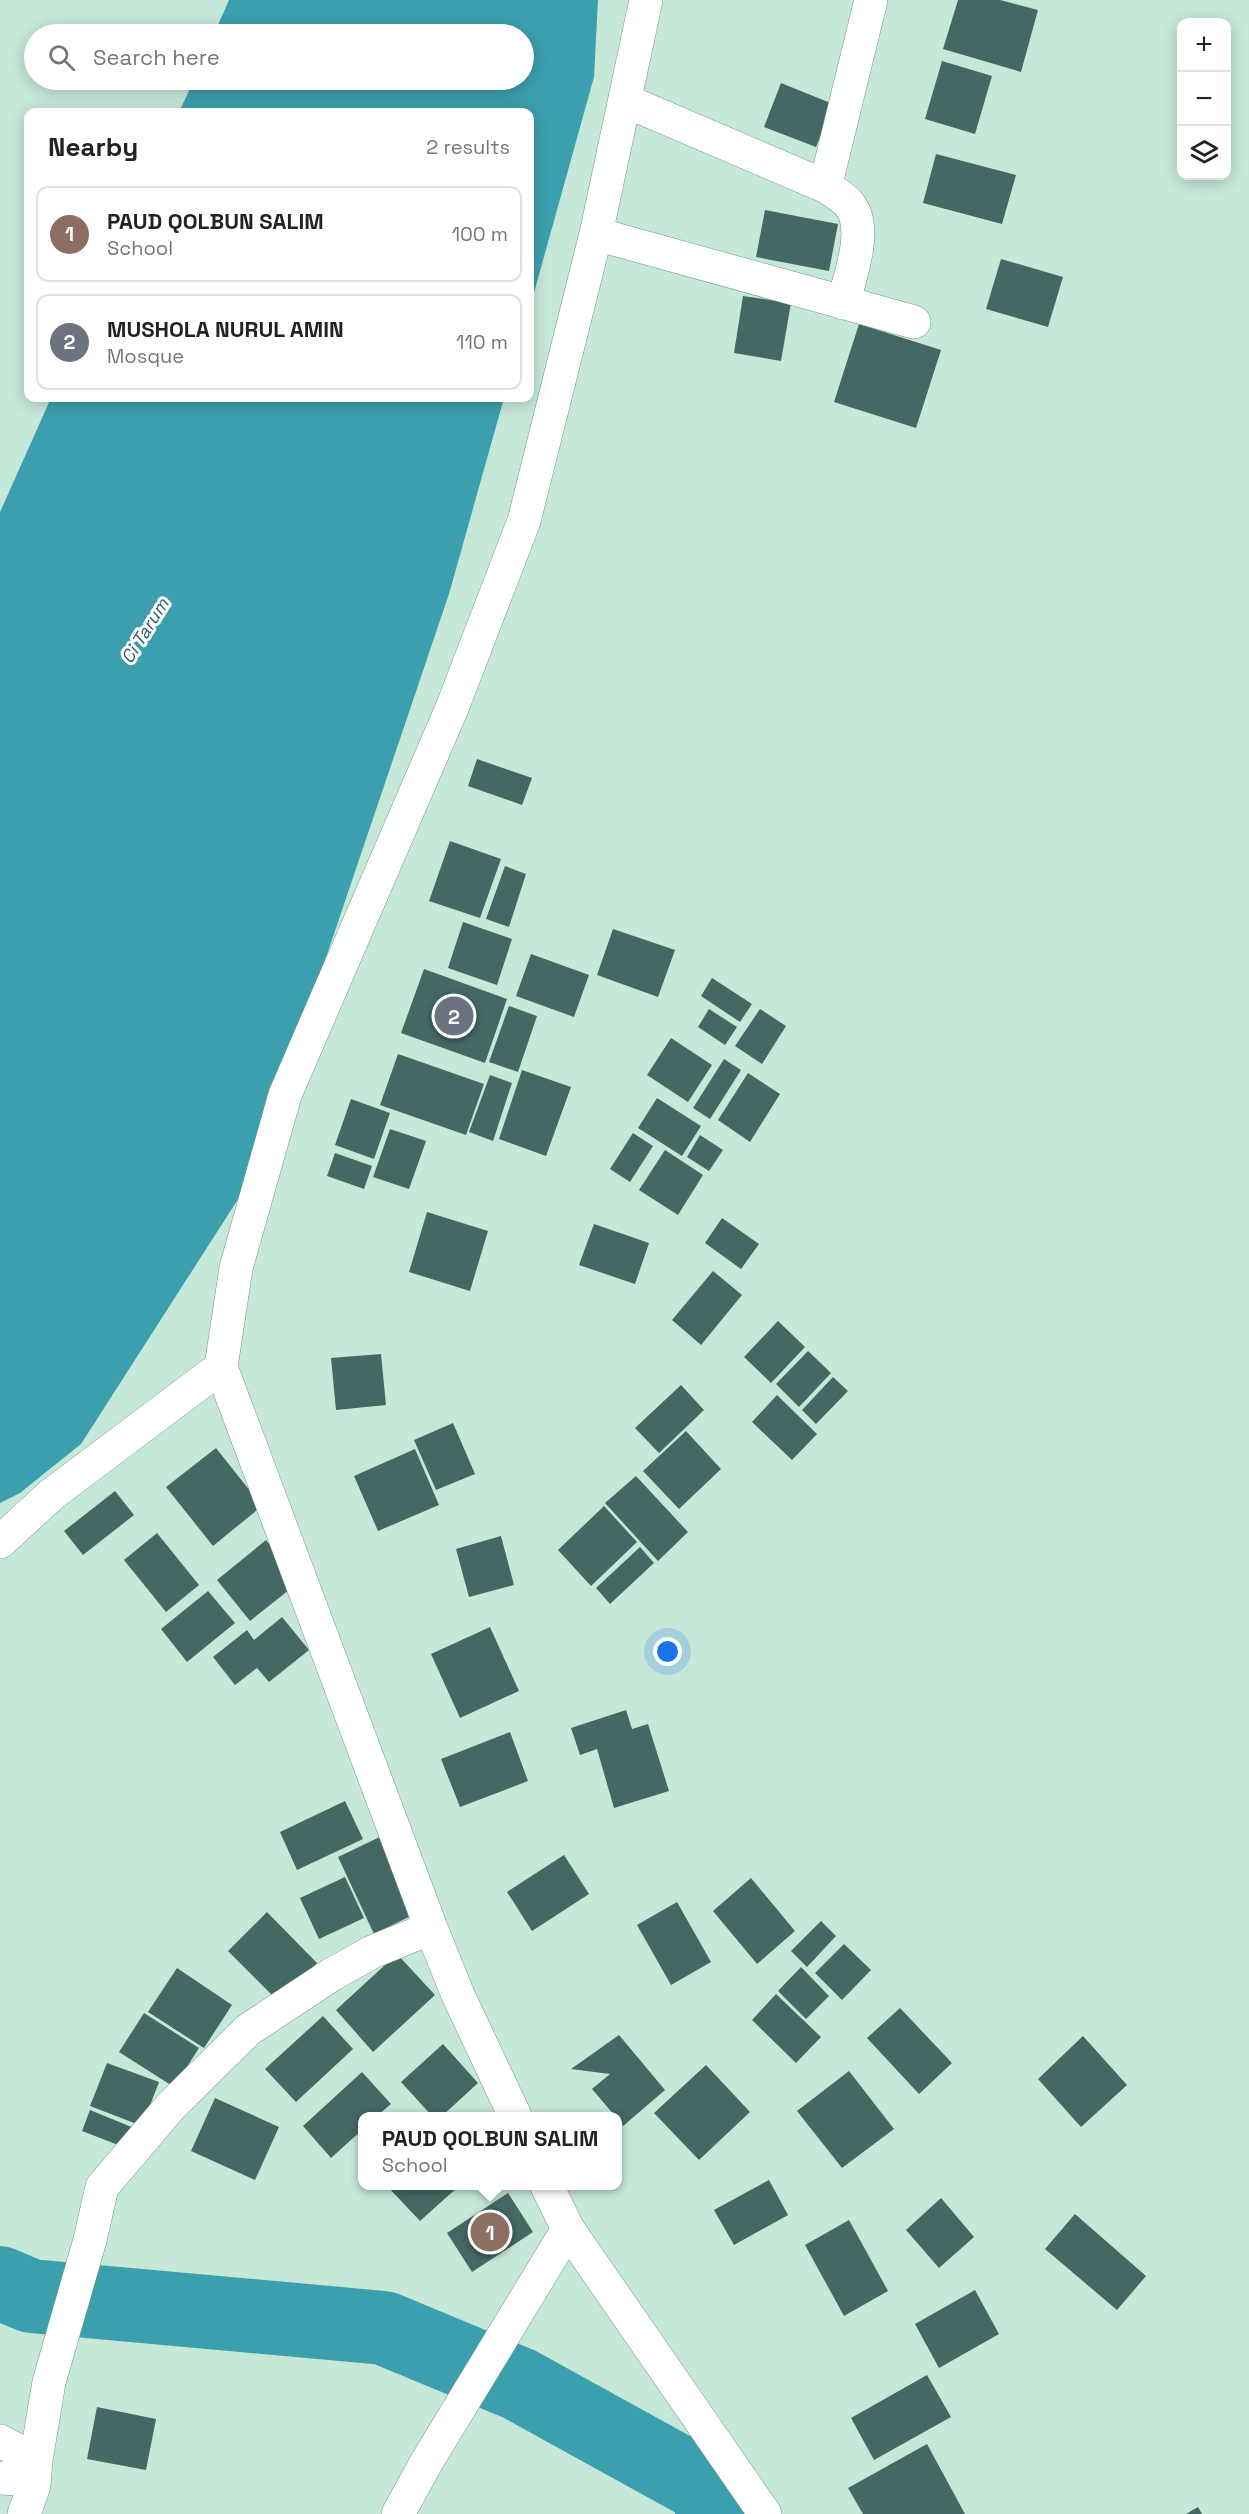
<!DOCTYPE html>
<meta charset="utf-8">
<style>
body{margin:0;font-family:"Space Grotesk",sans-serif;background:#f6f6f6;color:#222}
.controls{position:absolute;right:18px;top:18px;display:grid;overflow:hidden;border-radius:12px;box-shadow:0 3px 15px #0003}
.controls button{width:54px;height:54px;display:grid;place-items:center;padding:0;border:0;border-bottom:2px solid #e0e0e0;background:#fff;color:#222;font:30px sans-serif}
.you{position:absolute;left:668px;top:1652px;width:21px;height:21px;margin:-15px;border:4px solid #fff;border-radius:50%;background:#1a73e8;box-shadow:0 0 0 9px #1a73e833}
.badge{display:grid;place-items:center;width:39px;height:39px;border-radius:50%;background:#1a73e8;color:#fff;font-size:20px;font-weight:700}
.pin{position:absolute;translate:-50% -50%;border:3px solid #fff;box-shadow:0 2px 6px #0006}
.popup{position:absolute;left:358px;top:2112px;width:264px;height:78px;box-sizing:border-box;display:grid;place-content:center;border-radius:12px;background:#fff;filter:drop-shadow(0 2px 4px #0005);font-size:20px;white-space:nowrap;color:#767676}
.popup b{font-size:22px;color:#222}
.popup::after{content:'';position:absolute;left:50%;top:100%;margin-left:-12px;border:12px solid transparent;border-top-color:#fff}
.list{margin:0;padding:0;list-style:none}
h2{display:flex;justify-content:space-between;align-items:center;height:78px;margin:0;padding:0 24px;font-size:26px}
h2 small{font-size:20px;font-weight:400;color:#767676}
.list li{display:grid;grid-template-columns:39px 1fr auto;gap:18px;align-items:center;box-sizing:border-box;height:96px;margin:0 12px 12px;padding:0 12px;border:2px solid #e0e0e0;border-radius:12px}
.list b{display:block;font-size:22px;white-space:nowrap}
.list p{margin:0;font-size:20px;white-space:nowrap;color:#767676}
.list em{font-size:20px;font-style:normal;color:#767676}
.icon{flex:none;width:33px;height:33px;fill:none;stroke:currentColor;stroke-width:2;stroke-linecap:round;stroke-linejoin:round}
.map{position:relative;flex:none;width:1249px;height:2514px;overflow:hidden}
.search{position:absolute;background:#fff;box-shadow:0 3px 15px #0003;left:24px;top:24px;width:510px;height:66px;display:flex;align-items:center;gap:15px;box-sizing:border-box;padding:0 21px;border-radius:33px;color:#767676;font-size:22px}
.panel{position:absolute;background:#fff;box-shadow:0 3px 15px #0003;left:24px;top:108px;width:510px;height:294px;border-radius:12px}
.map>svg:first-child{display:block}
.water{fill:#3c9fad}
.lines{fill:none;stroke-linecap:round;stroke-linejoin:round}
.river{stroke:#3c9fad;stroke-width:74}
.building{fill:#446864}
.minor-casing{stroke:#769788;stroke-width:34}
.minor{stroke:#fff;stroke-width:33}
.labels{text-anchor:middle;stroke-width:6;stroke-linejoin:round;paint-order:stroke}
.water-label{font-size:18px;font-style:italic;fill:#285e66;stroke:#fff}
</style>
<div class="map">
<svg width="1249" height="2514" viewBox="0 0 1249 2514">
<rect width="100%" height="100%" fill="#c6e8d8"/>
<path class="water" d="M229,0h369l-4,77 -64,230v-195h-351l15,-32h330v-46h-310z
M51,398h453l-55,196 -198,585 -170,265 -61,49 -20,10v-991z"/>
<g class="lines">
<path class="river" d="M0,2283l31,13 353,32 135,56 183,101 15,29"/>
</g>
<path class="building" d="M958,0h42l38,10 -17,62 -78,-23z
M942,61l50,15 -17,58 -50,-15z
M781,83l52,21 -17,43 -52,-20z
M936,154l80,21 -14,49 -79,-21z
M765,210l73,14 -9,47 -73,-14z
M1001,259l62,18 -15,50 -62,-18z
M743,296l48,7 -10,58 -47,-8z
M859,324l82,26 -25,78 -82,-26z
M477,759l55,19 -10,27 -54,-19z
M450,841l51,18 -21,59 -51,-17z
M505,866l21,8 -17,53 -23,-8z
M463,922l49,17 -15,46 -49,-17z
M613,929l62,21 -17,47 -61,-22z
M531,954l58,21 -15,42 -58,-21z
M424,969l83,30 -22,64 -84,-30z
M712,978l40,26 -12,18 -39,-26z
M509,1006l28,10 -19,56 -29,-10z
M709,1009l28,18 -12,18 -27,-18z
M760,1009l26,17 -24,38 -27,-18z
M671,1038l41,27 -24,37 -41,-27z
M398,1054l86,30 -18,51 -86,-30z
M724,1059l17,11 -31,49 -17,-11z
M522,1070l49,17 -25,69 -47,-17z
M748,1073l32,21 -30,48 -32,-22z
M490,1075l22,8 -19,58 -24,-9z
M657,1098l44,28 -19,30 -44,-28z
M351,1099l39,14 -16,46 -39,-14z
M390,1129l36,12 -17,48 -36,-12z
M633,1133l20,13 -23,36 -20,-13z
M700,1135l23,15 -14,21 -22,-14z
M665,1150l38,25 -25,40 -39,-25z
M335,1153l37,13 -8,23 -37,-13z
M427,1212l61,19 -18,60 -61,-19z
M722,1218l37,26 -18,25 -36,-26z
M594,1224l55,19 -14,41 -56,-19z
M713,1271l29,24 -41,50 -29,-25z
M778,1321l27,26 -34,36 -27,-26z
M808,1351l23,22 -32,34 -23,-23z
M381,1354l5,51 -50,5 -5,-52z
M833,1377l15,14 -32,33 -14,-14z
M681,1385l23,25 -45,43 -24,-25z
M777,1395l40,39 -25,26 -40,-38z
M453,1423l22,51 -39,16 -22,-50z
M686,1431l35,38 -42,40 -36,-38z
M216,1448l46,58 -49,40 -47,-59z
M415,1449l24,56 -61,26 -24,-55z
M636,1476l52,56 -30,29 -53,-58z
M115,1491l19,24 -51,40 -19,-24z
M604,1506l33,36 -46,44 -33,-36z
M157,1533l42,52 -33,27 -42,-52z
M501,1536l13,49 -45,12 -13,-48z
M266,1540l33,42 -49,39 -33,-41z
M640,1547l14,16 -44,41 -14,-16z
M208,1591l27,32 -48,39 -26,-33z
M282,1617l27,33 -40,32 -12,-14 -22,17 -22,-28 34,-27 7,10z
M490,1627l29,64 -59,27 -29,-64z
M626,1710l6,19 16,-5 21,67 -55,17 -17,-59 -17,6 -9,-27z
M510,1732l18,49 -68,26 -19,-48z
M345,1801l18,38 -66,31 -17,-38z
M384,1835l35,77 -45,22 -36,-77z
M564,1855l25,39 -57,37 -25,-39z
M345,1877l19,41 -45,21 -19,-41z
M751,1878l44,53 -38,33 -44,-53z
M677,1902l34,60 -40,23 -34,-60z
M267,1912l50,51 -38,39 -51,-51z
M821,1921l15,15 -29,31 -16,-16z
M844,1944l27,26 -29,30 -27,-27z
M397,1954l38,41 -62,57 -37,-42z
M801,1967l28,29 -23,23 -28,-28z
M177,1968l55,37 -28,43 -56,-36z
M776,1994l45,43 -25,26 -44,-43z
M900,2008l52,55 -33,31 -52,-56z
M144,2013l55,35 -25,39 -55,-35z
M323,2016l30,33 -57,53 -31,-33z
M619,2035l46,55 -42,36 -5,-10h-3l-23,-27 18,-15 -39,-5z
M1083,2036l44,49 -46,42 -43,-48z
M443,2044l35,39 -36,33h-10l-31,-34z
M107,2063l52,19 -17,44 -52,-20z
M706,2065l44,47 -51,48 -45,-47z
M849,2071l45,58 -52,39 -45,-57z
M362,2072l29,32 -14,12h-15v14l-31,28 -28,-32z
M215,2098l64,29 -24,53 -64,-29z
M90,2110l44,18 -8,20 -44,-17z
M769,2180l19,35 -54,30 -20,-35z
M387,2186h72l-39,35z
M508,2193l25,39 -61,40 -25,-39z
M941,2198l33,39 -35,31 -33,-38z
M1075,2214l71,62 -29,34 -72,-61z
M849,2220l39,71 -44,25 -39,-71z
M975,2290l24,44 -60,34 -24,-44z
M927,2375l24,42 -77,43 -23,-42z
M97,2407l59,12 -10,51 -59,-11z
M927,2444l38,70h-102l-15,-26z
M1198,2507l4,7h-16z"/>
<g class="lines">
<defs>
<path id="minor" d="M626,101l201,86
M596,234l318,88
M843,303c7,-26 26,-76 6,-99 -6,-7 -15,-12 -22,-17l1,-12 43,-175
M0,1542l51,-47 170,-128
M515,2116l-57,-121 -27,-67 -210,-561 15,-99 49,-173 167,-387 72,-187 72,-287 50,-234
M547,2186l21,43 197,285
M0,2441l36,19 -2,26 -10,28
M36,2460l13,-78 41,-142 12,-53 69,-81 77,-76 83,-55 41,-23 59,-24
M0,2478l18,1 16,7
M398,2514l28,-51 142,-234"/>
</defs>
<use href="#minor" class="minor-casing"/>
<use href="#minor" class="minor"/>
</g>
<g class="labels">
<g class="water-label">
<text transform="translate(145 631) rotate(-58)" y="6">Ci Tarum</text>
</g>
</g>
</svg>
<div class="controls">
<button>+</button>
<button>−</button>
<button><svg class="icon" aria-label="layers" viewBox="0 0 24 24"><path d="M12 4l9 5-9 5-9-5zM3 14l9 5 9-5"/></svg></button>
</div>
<div class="you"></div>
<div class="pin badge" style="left:490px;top:2232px;background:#8d6e63">1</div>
<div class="popup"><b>PAUD QOLBUN SALIM</b>School</div>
<div class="pin badge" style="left:454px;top:1016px;background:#6b7280">2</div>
<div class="search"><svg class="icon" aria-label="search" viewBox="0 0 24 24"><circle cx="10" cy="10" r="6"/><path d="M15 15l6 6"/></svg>Search here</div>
<section class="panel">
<h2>Nearby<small>2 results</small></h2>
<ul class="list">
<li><span class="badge" style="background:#8d6e63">1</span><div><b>PAUD QOLBUN SALIM</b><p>School</p></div><em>100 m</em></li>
<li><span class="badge" style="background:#6b7280">2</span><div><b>MUSHOLA NURUL AMIN</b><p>Mosque</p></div><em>110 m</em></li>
</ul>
</section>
</div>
